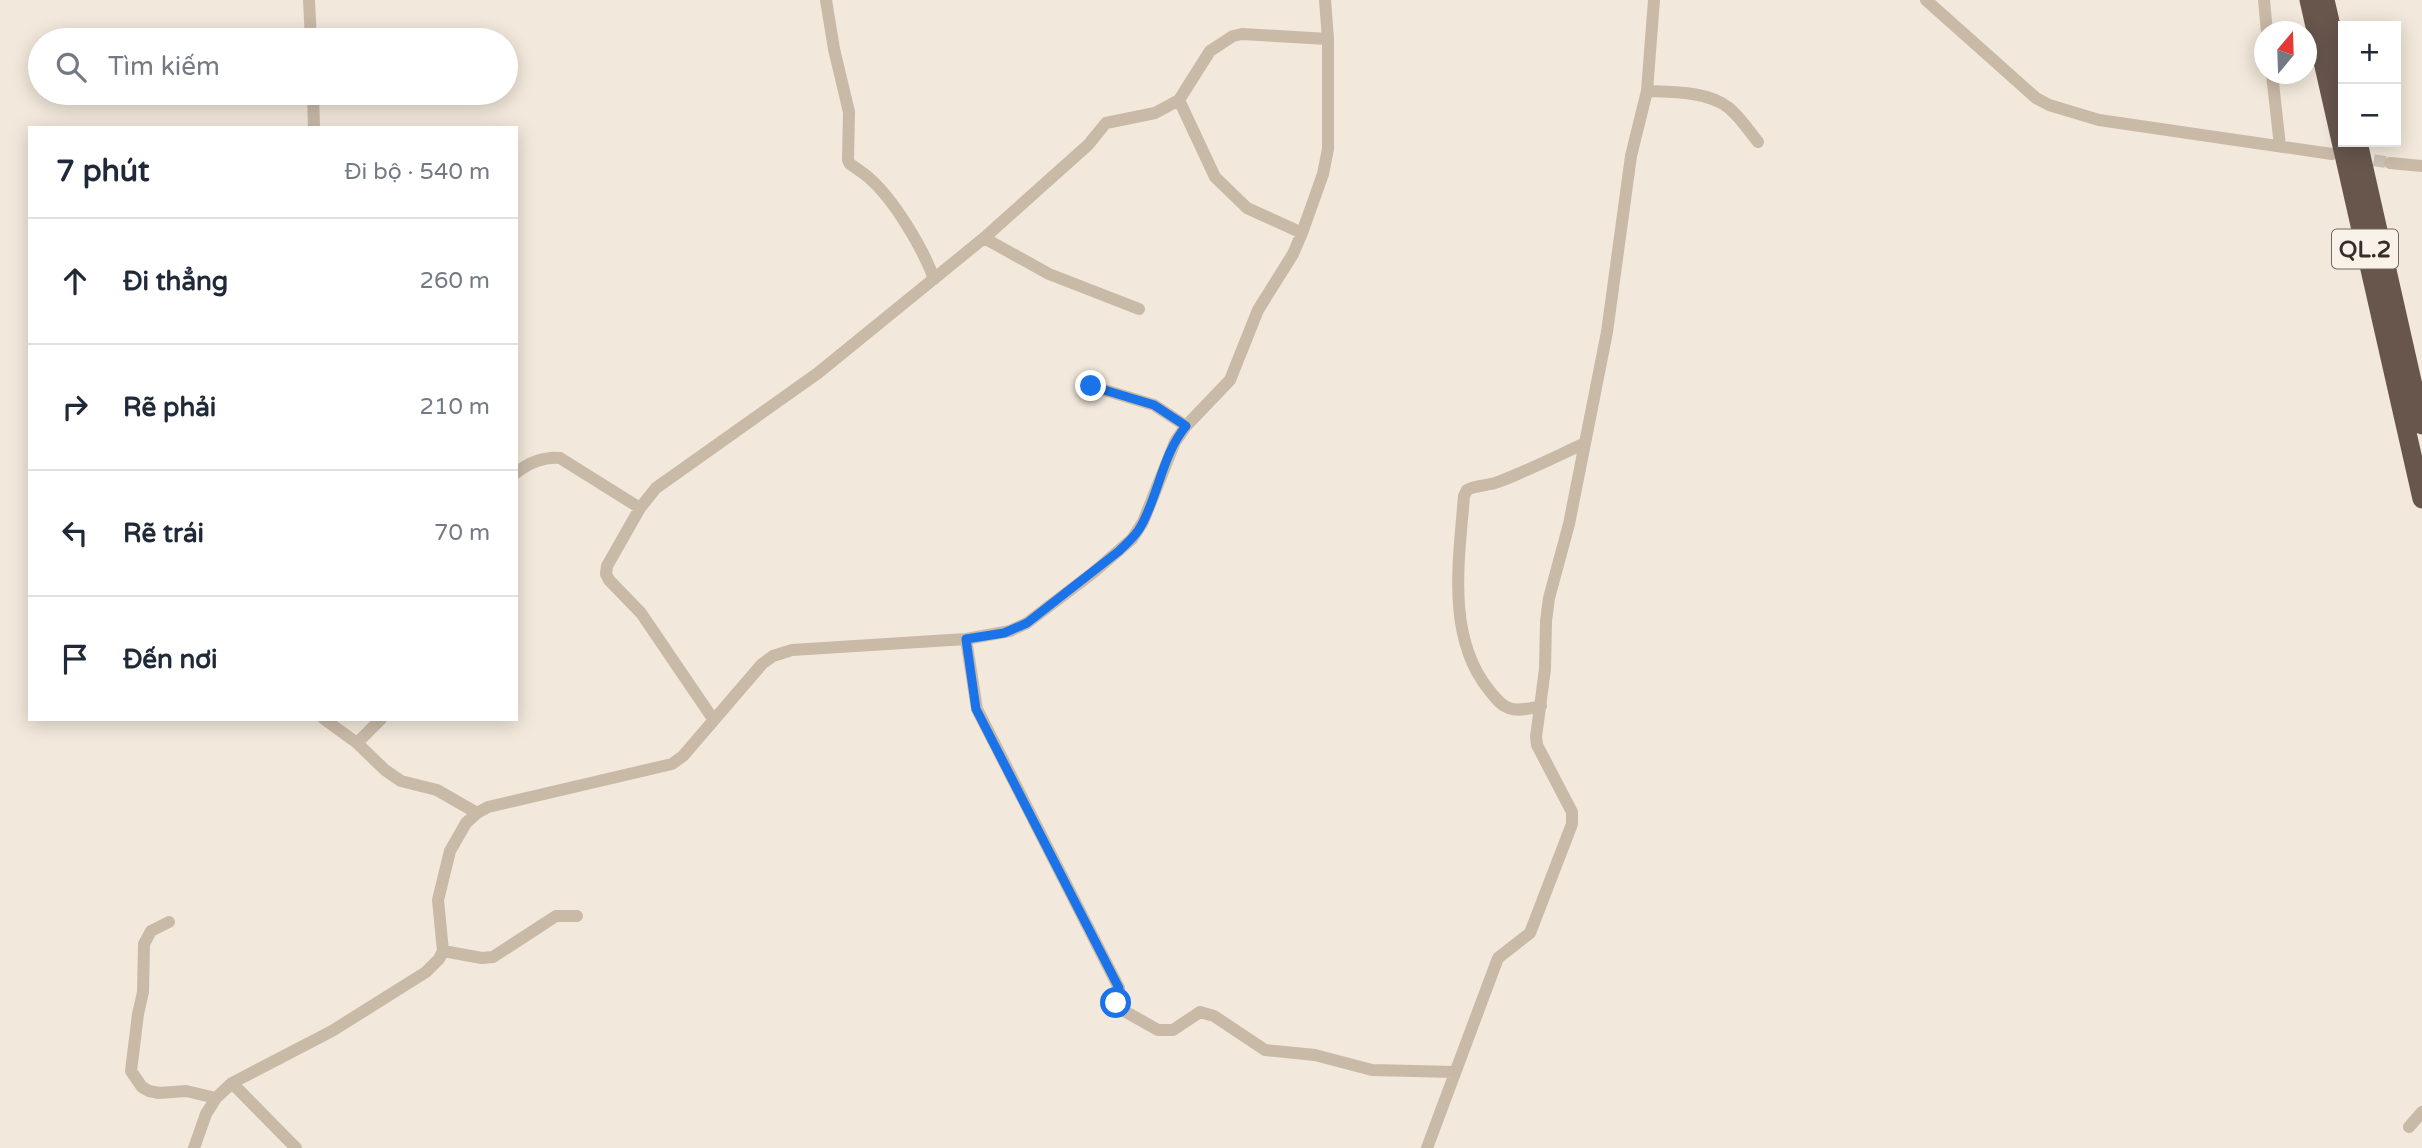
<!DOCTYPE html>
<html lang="vi">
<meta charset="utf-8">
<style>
body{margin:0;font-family:"Varela Round",sans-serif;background:#f6f6f7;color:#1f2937}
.controls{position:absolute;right:21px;top:21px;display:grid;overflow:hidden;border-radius:0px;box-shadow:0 4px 18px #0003}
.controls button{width:63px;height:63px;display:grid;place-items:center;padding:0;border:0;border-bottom:2px solid #e0e1e3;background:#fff;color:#1f2937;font:35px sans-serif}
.compass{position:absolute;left:2254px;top:21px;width:63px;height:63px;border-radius:50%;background:#fff;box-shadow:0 4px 18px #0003;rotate:19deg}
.stop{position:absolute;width:21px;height:21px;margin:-16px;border:5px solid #1a73e8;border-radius:50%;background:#fff}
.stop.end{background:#1a73e8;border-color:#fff;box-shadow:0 2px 7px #0008}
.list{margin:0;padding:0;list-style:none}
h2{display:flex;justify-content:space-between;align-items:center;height:91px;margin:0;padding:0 28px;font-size:30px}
h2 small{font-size:23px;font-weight:400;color:#747a83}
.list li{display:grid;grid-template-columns:46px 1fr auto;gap:21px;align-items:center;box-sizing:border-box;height:126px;padding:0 28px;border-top:2px solid #e0e1e3}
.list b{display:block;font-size:26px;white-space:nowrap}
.list em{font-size:23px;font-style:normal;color:#747a83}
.icon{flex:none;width:38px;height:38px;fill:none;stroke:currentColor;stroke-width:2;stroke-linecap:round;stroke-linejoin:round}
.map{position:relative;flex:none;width:2422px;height:1148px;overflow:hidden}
.search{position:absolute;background:#fff;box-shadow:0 4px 18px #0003;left:28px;top:28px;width:490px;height:77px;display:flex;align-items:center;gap:18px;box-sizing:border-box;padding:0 24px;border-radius:38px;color:#747a83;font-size:26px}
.panel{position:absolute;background:#fff;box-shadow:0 4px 18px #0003;left:28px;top:126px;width:490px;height:595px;border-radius:0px}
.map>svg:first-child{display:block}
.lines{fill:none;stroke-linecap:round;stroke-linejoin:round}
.minor-tunnel{stroke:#ccc3b7;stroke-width:12;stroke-dasharray:12 6;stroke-linecap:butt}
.minor{stroke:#c9b9a7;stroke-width:12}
.trunk{stroke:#68564c;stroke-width:19}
.route{stroke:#1a73e8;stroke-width:9}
.labels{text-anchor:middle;stroke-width:5;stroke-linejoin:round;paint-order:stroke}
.shield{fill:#f9f2e8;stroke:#706862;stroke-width:2}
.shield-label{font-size:23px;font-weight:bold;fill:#362d28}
</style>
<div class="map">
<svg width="2422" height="1148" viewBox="0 0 2422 1148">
<rect width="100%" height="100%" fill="#f2e8db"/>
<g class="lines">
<path class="minor-tunnel" d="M2356,157l34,6"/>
<path class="minor" d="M309,0l2,40
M826,0l8,49 15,63 -1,48 2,4c6,4 12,8 18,13 25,21 55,71 66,102
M1926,0l110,98 13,7 50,15 233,34
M2264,0l3,32
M2272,74l8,72
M1647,91c25,1 61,0 82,17 11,9 20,23 29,34
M313,93l1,35
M1179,100l36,77 32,31 55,25
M2390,163l32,3
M984,238l65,36 90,35
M1091,386l63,19 32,21
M516,473c12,-10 29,-17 44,-15l80,50
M966,639l11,70 142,279 -2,19 41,23h15l27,-18 14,4 51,34 50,5 57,15 83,2
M1541,706c-10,2 -23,6 -32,2 -9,-3 -14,-11 -20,-18 -43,-53 -30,-130 -25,-194l3,-6c9,-5 21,-4 31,-8 29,-11 57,-25 85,-38
M324,719l33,24 28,27 16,11 36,9 40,23
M713,719l-72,-106 -32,-33 -3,-6 1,-8 33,-58 16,-20 162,-115 166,-135 104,-93 18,-22 49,-10 24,-13 31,-49 23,-15 9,-2 86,5
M357,743l24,-24
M169,922l-18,9 -7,13 -1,48 -5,22 -7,57 11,16 7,4 10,2 27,-2 30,7
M443,951l39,7 11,-1 63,-41h21
M232,1083l64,65
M2409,1127l13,-15
M194,1148l12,-34 10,-16 16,-15 100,-52 94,-59 13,-13 4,-8 -5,-51 12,-49 16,-28 11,-10 11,-6 184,-43 11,-8 79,-92 11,-8 19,-6 174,-11 44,-8 17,-8 67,-51 38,-33 11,-17 32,-80 11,-16 44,-46 28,-70 35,-56 9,-21 21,-59 5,-25v-110l-3,-39
M1427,1148l71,-190 32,-25 42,-109v-12l-35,-67 -1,-8 9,-68 1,-48 3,-23 20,-74 38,-192 24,-176 16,-65 7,-91"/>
<path class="trunk" d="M2309,0l113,499
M2325,0l18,78
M2358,142l64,283"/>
</g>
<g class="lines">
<path class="route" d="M1091,386l63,19 32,21c-24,29 -27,68 -45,100 -5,10 -14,17 -22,25l-92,72 -23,10 -38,6 10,70 143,279 -3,15"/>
</g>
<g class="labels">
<rect class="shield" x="2332" y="229.5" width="66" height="39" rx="5"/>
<g class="shield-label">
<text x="2365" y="257">QL.2</text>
</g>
</g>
</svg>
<div class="controls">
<button>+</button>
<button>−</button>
</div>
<svg class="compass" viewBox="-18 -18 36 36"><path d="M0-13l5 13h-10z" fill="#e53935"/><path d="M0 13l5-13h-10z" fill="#747a83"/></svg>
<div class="stop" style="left:1116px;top:1003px"></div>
<div class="stop end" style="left:1091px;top:386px"></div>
<div class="search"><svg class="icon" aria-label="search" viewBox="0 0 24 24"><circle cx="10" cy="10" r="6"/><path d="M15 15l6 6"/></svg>Tìm kiếm</div>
<section class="panel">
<h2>7 phút<small>Đi bộ · 540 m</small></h2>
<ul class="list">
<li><svg class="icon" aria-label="ahead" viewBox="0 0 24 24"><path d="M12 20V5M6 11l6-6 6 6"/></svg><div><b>Đi thẳng</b></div><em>260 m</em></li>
<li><svg class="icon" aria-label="right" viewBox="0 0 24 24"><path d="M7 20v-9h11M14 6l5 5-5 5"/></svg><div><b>Rẽ phải</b></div><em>210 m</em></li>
<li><svg class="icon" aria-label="left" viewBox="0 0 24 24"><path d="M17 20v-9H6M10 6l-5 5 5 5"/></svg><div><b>Rẽ trái</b></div><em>70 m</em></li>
<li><svg class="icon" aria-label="arrive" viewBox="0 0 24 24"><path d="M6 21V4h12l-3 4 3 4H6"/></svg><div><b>Đến nơi</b></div></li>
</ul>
</section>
</div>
